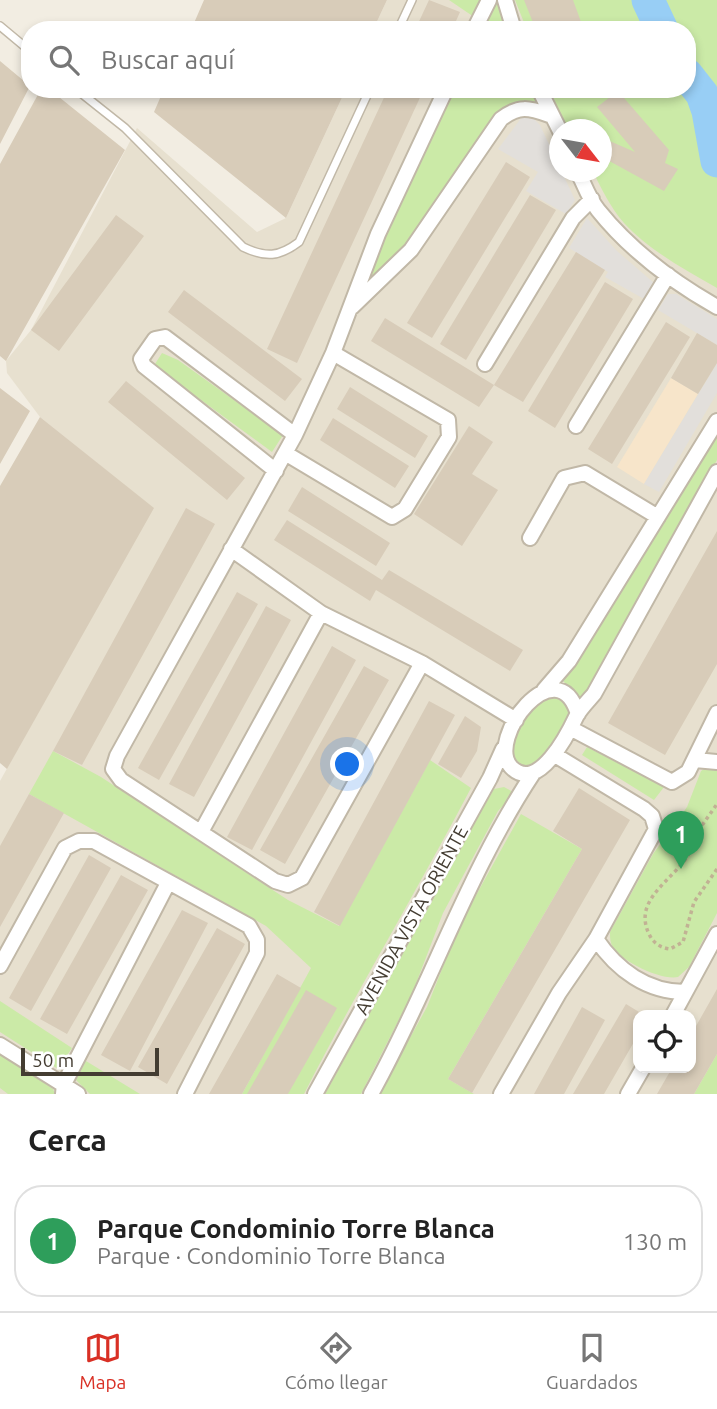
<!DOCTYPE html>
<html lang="es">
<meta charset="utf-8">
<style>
body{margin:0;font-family:Ubuntu,sans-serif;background:#f6f6f6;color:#222}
.controls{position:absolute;right:21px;bottom:21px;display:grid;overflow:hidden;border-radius:14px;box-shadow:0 4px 10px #0003}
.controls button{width:63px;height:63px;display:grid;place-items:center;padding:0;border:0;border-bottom:2px solid #e0e0e0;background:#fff;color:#222;font:35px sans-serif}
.compass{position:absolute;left:549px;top:119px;width:63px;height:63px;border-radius:50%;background:#fff;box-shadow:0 4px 10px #0003;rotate:121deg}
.scale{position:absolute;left:21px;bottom:18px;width:138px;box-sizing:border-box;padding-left:7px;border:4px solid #443d32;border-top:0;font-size:19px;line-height:24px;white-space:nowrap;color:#443d32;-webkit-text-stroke:5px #fff;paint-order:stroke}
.you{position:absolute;left:348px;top:765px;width:24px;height:24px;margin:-18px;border:5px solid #fff;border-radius:50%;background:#1a73e8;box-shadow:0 0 0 10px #1a73e833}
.badge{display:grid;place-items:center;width:46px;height:46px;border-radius:50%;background:#d93025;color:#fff;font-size:23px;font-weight:700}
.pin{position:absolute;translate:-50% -58px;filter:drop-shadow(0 2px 4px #0008)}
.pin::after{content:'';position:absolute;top:37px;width:24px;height:21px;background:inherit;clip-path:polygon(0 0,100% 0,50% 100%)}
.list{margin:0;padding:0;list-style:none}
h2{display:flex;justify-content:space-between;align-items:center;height:91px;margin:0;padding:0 28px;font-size:30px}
h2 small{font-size:23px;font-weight:400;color:#767676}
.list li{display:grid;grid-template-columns:46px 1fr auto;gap:21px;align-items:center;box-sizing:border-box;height:112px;margin:0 14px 14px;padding:0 14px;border:2px solid #e0e0e0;border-radius:28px}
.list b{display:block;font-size:26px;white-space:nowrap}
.list p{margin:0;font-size:23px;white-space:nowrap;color:#767676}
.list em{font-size:23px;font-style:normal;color:#767676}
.icon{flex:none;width:38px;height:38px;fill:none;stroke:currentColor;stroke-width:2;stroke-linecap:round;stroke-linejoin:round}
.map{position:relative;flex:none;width:717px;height:1094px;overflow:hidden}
.search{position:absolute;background:#fff;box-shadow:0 4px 10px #0003;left:21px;right:21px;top:21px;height:77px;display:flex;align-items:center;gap:18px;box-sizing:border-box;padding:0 24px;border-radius:28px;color:#767676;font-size:26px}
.sheet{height:217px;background:#fff}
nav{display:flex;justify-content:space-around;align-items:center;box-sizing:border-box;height:98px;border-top:2px solid #e0e0e0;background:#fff;font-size:19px;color:#767676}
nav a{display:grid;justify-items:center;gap:4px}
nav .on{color:#d93025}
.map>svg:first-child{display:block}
.residential{fill:#e7e0cf;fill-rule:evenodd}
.commercial{fill:#f7e5ca}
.green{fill:#cbeaa7}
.parking{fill:#e2dfdb}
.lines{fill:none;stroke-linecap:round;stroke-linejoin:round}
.river{stroke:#98cef5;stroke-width:33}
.building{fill:#d8ccb9}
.lane-casing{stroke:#c1b8a7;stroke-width:10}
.street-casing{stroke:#c1b8a7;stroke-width:18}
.path{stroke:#c1b294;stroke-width:3.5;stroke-dasharray:3.5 3.5;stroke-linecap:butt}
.lane{stroke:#fff;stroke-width:7}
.street{stroke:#fff;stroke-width:14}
.labels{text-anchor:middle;stroke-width:5;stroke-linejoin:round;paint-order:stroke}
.street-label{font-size:19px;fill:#443d32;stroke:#fff}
</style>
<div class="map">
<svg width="717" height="1094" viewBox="0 0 717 1094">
<rect width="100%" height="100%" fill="#f2ede2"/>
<path class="residential" d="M387,0h330v1094h-717v-313l153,-273 -113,-91 -33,-44 -1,-12 25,-31 106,-202 120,104 29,-14 60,-129h341v-59h-314zM560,130h42v42h-42zM638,1015h53v53h-53z"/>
<path class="commercial" d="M671,378l27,16 -54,90 -27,-17z"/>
<path class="green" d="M449,0h35l-10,17z
M491,0h11l9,30h-35z
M515,0h202v288c-32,-18 -68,-38 -93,-65 -14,-16 -22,-34 -31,-51h9v-42l-35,-1 -7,-11 -9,-29h136v-59h-160z
M448,89h89l11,24 -36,-5 -73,103 -84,89z
M162,353l16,7 105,75 -11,17 -108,-79 -9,-9z
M717,434v26l-127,229 -9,10 -20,-20 102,-154z
M554,691l20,20c-8,21 -25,54 -50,56l-11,-10c-2,-31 19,-49 41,-66z
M587,747l77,40 -10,13 -72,-45z
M53,751l48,26 187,123 51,26 91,-166 41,28c-54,103 -114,202 -167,306h-62l69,-126 -45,-42 -237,-132z
M708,766l9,2v145l-28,54 -11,10c-16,4 -62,-17 -67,-34 -1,-3 -1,-7 -1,-11l43,-78 34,-47 14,-36z
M504,787l11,6 -17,18 -55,102 -31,81 -51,100h-36l155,-281 14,-24z
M521,814l61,35 -134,230 26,15h-95l48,-87 32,-81z
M0,1001l72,47 -14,21 -58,-37z
M0,1052l53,37 2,5h-47l-8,-6z
M717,1054v40h-23z
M86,1061l54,33h-50l-14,-14z"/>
<path class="parking" d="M522,117l12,2 6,6 35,75 -9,14 -40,-23 12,-19 -40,-23z
M587,218l30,33 37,32 -10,16 -39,-22 3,-5 -39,-24z
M668,294h8l41,25v26l-59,-35z
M717,363v30l-58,99 -15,-8z"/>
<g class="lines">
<path class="river" d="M648,0l14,30
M687,75l15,19 6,17 9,50"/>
</g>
<path class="building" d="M204,0h183l-14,30h-182z
M429,0l31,12 -8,18h-37z
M524,0h49l11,30h-48z
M0,61l30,25 -30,58z
M41,89h8l76,61 -119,211 -6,-5v-192z
M164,89h182l-60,129 -132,-106z
M388,89h36l-127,274 -30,-14z
M618,91l51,59 -4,13 13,6 -14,22 -62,-34v-13l3,-5 30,13 -38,-45z
M506,162l24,15 -98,161 -25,-15z
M530,195l26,15 -90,150 -26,-16z
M116,215l28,21 -85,115 -28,-21z
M576,252l29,18 -82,132 -29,-17 -15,22 -108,-66 14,-23 109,67z
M605,282l28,17 -78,129 -27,-17z
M184,290l118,89 -17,22 -117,-89z
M666,322l24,15 -78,127 -24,-15z
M697,333l20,12v18l-19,31 -27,-16z
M126,381l119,97 -18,22 -119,-98z
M350,387l78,49 -13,22 -78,-49z
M0,388l30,23 -30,53z
M40,417l114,91 -147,261 -7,-6v-277z
M333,418l76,48 -14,22 -75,-48z
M469,426l24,16 -21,32 26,16 -36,56 -48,-32z
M302,487l88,56 -14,23 -88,-55z
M186,508l29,16 -133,241 -29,-14z
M287,520l95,60 7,-10 134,80 -13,21 -134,-81 -6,11 -96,-61z
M717,531v133l-52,91 -57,-32z
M237,592l21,12 -99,176 -21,-12z
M266,606l25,14 -97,177 -25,-13z
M332,646l24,14 -104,190 -25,-13z
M364,666l25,14 -104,184 -25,-14z
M429,701l26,14 -115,211 -26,-14z
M465,716l16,11 -4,24 -16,27 -23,-14z
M579,788l51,32 -158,273 -24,-14 134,-230 -29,-18z
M29,794l35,19 -64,114v-81z
M89,855l22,13 -80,143 -22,-13z
M121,875l27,15 -81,144 -27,-15z
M182,910l26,13 -78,148 -29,-16z
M217,928l28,16 -78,140 -29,-17z
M277,974l24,14 -59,106h-33z
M717,989v65l-23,40h-37l15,-26h19v-33z
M306,990l31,18 -49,86h-41z
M626,1004l18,11h-6v20l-34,59h-31z
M582,1007l23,13 -41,74h-30z"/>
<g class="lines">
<defs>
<path id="lane" d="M0,26l30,25
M398,30l14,-30
M76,89l49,39 118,119c23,11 36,10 56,-5l71,-153"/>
<path id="street" d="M505,0l9,30
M474,30l15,-30
M539,89l21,42
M578,172c6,12 11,27 20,38 32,40 75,72 119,97
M352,307l59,-57 90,-131c18,-14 28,-11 48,-4
M485,364l88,-146 19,-19
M576,426l92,-151
M285,453l107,64 13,-8 44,-72 -1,-17 -115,-67
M276,471l-132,-105 -3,-7 14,-20 10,-2 130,98
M530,538l34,-60 21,-5 73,44
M231,549l90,64 101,50 94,57
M422,663l-120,215 -14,7 -13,-4 -154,-101 -8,-11 4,-13 178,-321 38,-82 45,-119 68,-145
M544,690l25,-29 148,-240
M578,714c-21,-68 -93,25 -67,53 27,28 58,-35 66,-52 4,-7 11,-14 17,-21l123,-222
M572,729l100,53 16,-10 29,-59
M695,760l22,2
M201,832l120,-219
M596,939c21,31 51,53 89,53
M0,966l65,-118 14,-7h15l155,85 8,14v13l-72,141
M673,1015l44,-81
M0,1045l78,49
M63,1094l1,-10 104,-201
M315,1094l175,-316 13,-29
M371,1094c59,-106 96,-221 163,-322
M501,1094l58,-101 37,-54 60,-110 -4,-13 -8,-7 -89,-54
M628,1094l15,-26"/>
</defs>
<use href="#lane" class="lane-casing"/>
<use href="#street" class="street-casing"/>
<path class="path" d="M667,818l36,6 14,-20
M689,822l-3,5 8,10c-2,37 -65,55 -45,97 4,9 12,14 21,15l13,-7 11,-40 23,-33"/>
<use href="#lane" class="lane"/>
<use href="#street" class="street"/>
</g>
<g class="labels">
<g class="street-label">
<text transform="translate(411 920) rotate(-61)" y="7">AVENIDA VISTA ORIENTE</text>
</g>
</g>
</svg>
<div class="controls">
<button><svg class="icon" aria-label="locate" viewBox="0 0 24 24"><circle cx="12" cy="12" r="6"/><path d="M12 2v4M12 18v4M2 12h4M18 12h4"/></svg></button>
</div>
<svg class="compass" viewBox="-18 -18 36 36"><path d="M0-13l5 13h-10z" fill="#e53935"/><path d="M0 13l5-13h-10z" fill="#767676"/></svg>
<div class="scale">50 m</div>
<div class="you"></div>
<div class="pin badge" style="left:681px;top:869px;background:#2e9e5b">1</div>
<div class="search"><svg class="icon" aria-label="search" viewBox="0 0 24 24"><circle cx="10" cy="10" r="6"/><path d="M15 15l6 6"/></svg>Buscar aquí</div>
</div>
<section class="sheet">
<h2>Cerca<small></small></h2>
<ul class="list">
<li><span class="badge" style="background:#2e9e5b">1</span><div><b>Parque Condominio Torre Blanca</b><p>Parque · Condominio Torre Blanca</p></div><em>130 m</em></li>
</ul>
</section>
<nav>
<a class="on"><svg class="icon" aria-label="map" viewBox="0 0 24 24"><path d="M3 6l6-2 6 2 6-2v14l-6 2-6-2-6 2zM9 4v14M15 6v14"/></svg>Mapa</a>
<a><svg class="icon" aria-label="directions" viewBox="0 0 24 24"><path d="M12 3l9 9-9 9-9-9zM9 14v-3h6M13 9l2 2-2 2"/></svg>Cómo llegar</a>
<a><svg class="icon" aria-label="saved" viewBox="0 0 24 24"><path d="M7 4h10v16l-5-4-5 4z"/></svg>Guardados</a>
</nav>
